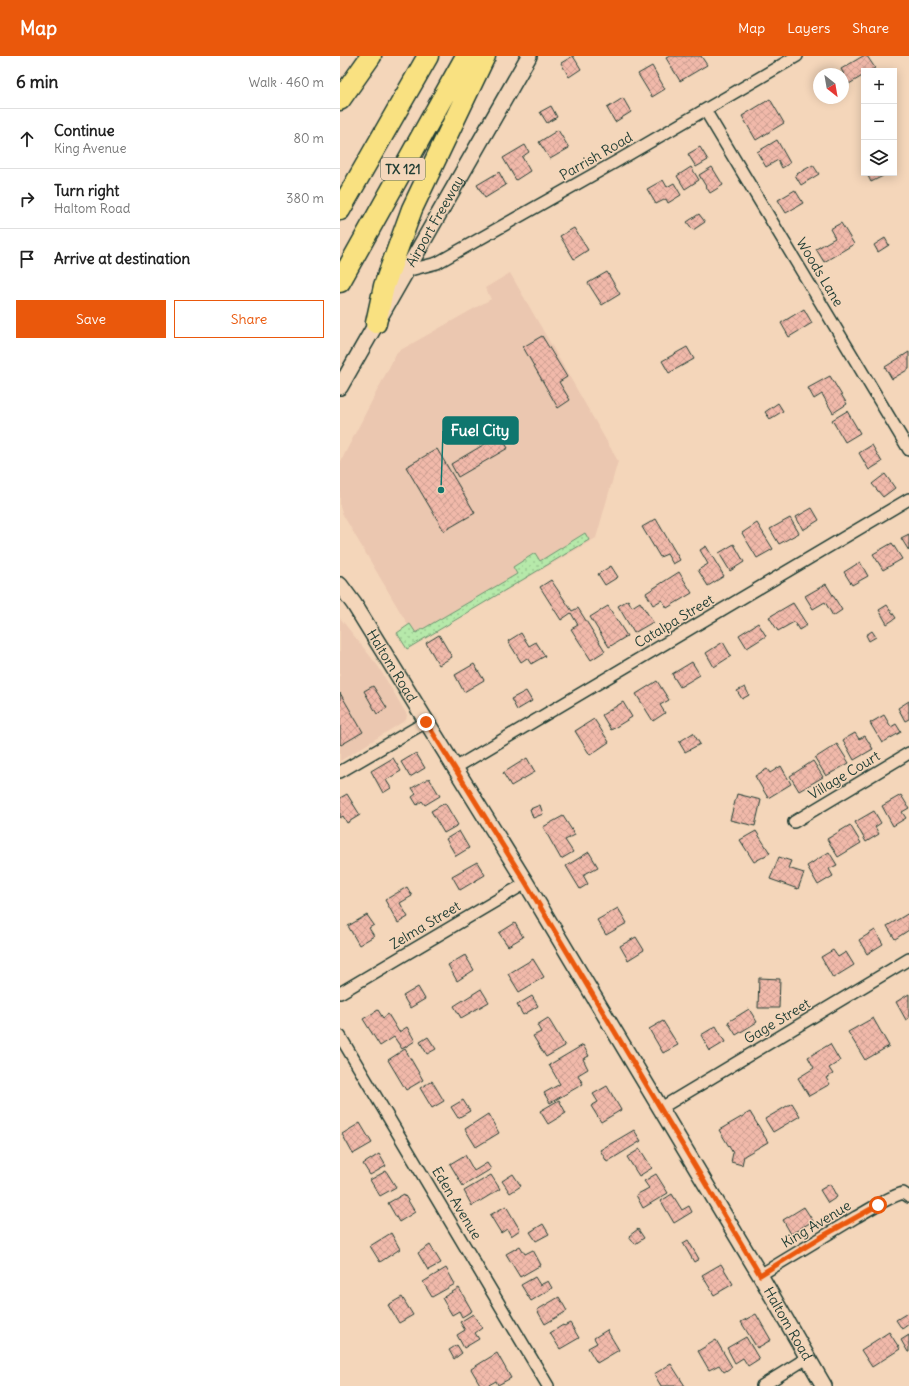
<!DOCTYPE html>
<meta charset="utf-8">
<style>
body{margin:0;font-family:Delius,sans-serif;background:#f2f2f2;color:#222}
.controls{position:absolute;right:12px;top:12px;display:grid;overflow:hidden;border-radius:0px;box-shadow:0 2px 10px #0003}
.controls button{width:36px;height:36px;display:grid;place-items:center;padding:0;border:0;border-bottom:1px solid #e0e0e0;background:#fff;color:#222;font:20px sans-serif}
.compass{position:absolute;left:473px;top:12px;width:36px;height:36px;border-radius:50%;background:#fff;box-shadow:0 2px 10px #0003;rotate:149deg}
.stop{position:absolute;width:12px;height:12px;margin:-9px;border:3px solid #ea580c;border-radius:50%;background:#fff}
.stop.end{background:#ea580c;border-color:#fff;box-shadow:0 1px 4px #0008}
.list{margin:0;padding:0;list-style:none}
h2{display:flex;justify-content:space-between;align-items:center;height:52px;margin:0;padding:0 16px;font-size:17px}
h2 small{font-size:13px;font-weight:400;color:#767676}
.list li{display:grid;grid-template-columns:26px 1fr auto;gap:12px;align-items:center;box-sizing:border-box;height:60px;padding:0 16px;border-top:1px solid #e0e0e0}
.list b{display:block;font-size:15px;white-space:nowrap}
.list p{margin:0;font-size:13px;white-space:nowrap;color:#767676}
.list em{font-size:13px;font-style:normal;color:#767676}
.actions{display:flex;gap:8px;padding:12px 16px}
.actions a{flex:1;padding:9px 0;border:1px solid #ea580c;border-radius:0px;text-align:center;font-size:14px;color:#ea580c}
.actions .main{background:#ea580c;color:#fff}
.icon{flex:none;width:22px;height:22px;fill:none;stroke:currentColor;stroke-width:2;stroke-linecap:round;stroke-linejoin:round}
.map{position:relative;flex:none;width:569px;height:1330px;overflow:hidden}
header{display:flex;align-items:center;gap:24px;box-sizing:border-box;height:56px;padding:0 20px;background:#ea580c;color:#fff}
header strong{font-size:19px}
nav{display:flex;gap:22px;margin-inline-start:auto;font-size:14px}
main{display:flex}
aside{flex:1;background:#fff}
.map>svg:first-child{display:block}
.built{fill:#ebc7b0}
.grass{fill:url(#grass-dots);stroke:#6a936f}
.building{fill:url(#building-cross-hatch);stroke:#1f3d34}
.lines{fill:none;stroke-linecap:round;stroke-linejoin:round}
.minor-casing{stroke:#1f3d34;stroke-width:14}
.secondary-casing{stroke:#1f3d34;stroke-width:18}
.motorway-casing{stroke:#1f3d34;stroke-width:23}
.minor{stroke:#f4d6ba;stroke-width:11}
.secondary{stroke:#f4d6ba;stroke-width:15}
.motorway{stroke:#f9e181;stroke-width:20}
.route{stroke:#ea580c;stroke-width:5}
.labels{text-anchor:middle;stroke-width:3;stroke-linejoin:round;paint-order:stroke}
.shield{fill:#f4d6ba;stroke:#5f6b5c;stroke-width:1}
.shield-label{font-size:13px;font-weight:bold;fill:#1f3d34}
.street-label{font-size:14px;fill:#1f3d34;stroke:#f4d6ba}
.leader{fill:none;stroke:#0f766e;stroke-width:1.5}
.callout-dot{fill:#0f766e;stroke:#f4d6ba;stroke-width:1.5}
.callout{fill:#0f766e;stroke:#0f766e;stroke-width:1.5}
.callout-label{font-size:15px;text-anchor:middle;font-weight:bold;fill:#fff}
</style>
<header>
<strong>Map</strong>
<nav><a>Map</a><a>Layers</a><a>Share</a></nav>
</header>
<main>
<aside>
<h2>6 min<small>Walk · 460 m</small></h2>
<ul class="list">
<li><svg class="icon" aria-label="ahead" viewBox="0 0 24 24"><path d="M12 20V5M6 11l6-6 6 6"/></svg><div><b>Continue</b><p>King Avenue</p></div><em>80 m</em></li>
<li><svg class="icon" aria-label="right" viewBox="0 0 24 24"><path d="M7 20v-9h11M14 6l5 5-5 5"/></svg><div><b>Turn right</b><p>Haltom Road</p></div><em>380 m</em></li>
<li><svg class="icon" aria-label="arrive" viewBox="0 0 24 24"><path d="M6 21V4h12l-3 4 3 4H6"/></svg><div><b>Arrive at destination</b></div></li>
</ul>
<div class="actions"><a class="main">Save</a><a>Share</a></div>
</aside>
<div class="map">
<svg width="569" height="1330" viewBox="0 0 569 1330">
<defs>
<pattern id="grass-dots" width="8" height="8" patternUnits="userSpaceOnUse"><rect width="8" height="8" fill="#b6e9aa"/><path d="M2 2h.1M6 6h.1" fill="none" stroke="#9cc993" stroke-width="1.8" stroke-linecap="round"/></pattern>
<pattern id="building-cross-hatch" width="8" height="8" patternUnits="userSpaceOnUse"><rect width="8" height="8" fill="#f1b9aa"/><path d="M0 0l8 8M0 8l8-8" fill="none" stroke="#cea093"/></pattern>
</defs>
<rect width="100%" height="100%" fill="#f4d6ba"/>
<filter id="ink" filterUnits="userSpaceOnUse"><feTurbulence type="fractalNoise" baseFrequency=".025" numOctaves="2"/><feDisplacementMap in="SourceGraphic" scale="8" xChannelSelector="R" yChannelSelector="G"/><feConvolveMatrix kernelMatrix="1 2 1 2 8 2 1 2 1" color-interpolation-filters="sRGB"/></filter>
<g filter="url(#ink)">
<path class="built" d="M170,217l108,188 -22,77 -178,104 -76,-129 -2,-6v-44l57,-111 94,-53 -6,-11z
M0,562l38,48 29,49 -1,5 -66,41z"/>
<path class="grass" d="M245,477l4,7 -182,109 -10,-16 13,-9 6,9 101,-59 -4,-7 22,-14 5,8z"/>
<path class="building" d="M233,0l8,13 -12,8 -8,-14z
M330,0h31l6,9 -27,16 -14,-23z
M523,0h4l8,12 -5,3h-6v4l-15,9 -8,-15z
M312,10l13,23 -13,8 -14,-23z
M283,42l8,14 -16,10 -8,-14z
M430,43l14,24 -28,17 -14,-24z
M211,50l6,11 -10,6 -7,-11z
M218,74l11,18 -19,11 -11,-17z
M437,84l13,23 -8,5 -4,-8 -12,7 -9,-15z
M185,89l4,7 -7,5 8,14 -14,9 -13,-22z
M360,91l8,13 -12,7 -8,-13z
M473,109l6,9 -18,11 -6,-10z
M351,111l8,13 -14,9 -8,-13z
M372,111l11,18 -13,8 -11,-18z
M159,116l7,13 -21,13 -8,-13z
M533,117h8l2,3 -12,6 -3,-6z
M323,124l4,7 7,-4 7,12 -13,8 -2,-4 -10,5 -9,-15z
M455,134l8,13 -17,10 -8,-13z
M359,158l6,8 -12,8 -6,-8z
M501,167l13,21 -30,18 -8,-13 19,-11 -5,-9z
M234,172l14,22 -14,9 -14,-23z
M545,182l4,7 -11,7 -4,-7z
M267,216l13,22 -18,11 -14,-22z
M464,253l8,14 -23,14 -8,-14z
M202,280l25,41 -8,5 11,18 -12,8 -35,-61z
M347,291l7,12 -25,14 -7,-12z
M569,296v17l-17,10 -7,-12z
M490,320l17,28 -14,9 -11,-19 -8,5 -6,-11z
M438,347l5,8 -13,8 -5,-7z
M507,355l13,22 -15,9 -13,-22z
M160,379l8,13 -50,29 -7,-13z
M532,389l10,17 -13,8 -10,-17z
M97,393l38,64 -31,18 -38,-64z
M545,418l10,14 -12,9 -11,-13z
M472,452l7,12 -16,10 -7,-13z
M450,462l9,15 -20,11 -9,-15z
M316,463l24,41 -7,4 -6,-10 -7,3 -18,-30z
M417,467l16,26 -16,9 -15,-25z
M569,478v17l-8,-13z
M552,487l10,16 -19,11 -10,-16z
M394,488l10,18 -14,9 -11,-18z
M366,490l18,30 -16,10 -10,-16 10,-6 -8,-14z
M520,506l8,14 -16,9 -8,-13z
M271,510l7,11 -13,8 -7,-11z
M339,516l13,21 -25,15 -5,-8 -9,5 -7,-12z
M211,524l21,31 6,-3 27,43 -14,9 -20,-31 7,-4 -7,-12 -10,7 -21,-33z
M486,528l16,26 -9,6 -8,-14 -12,7 -8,-13z
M288,544l4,7 8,-5 13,20 -19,11 -16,-27z
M453,547l14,22 -8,5 -5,-8 -16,9 -9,-14z
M547,549l9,13 -9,6 -8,-14z
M268,550l19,30 -18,11 -19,-30z
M418,567l8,13 -19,12 -8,-13z
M532,575l4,6 -7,4 -3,-6z
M181,577l8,13 7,-4 9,14 -14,8 -4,-6 -6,4 -13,-21z
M99,579l13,22 -13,8 -13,-22z
M383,586l8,14 -17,11 -8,-14z
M352,606l8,13 -20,12 -8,-13z
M134,608l10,16 -20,12 -9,-17z
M317,625l12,19 -9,5 5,8 -12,8 -17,-27z
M33,630l14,22 -10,6 -13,-23z
M405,631l4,8 -7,4 -5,-8z
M186,635l6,10 -15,9 -6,-11z
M0,637l23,39 -22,13 -1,-1z
M569,645v18l-4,2 -7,-13z
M283,646l9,15 -21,13 -9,-15z
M544,659l7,12 5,-3 5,8 -19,11 -12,-20z
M254,663l15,23 -19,13 -15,-24z
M353,677l7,11 -15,8 -6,-10z
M515,677l4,6 6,-3 8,13 -19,11 -11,-20z
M497,688l12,19 -23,13 -11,-18z
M76,697l9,15 -15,9 -9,-15z
M53,702l8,13 -15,9 5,8 -8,5 -12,-22z
M187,702l8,14 -24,14 -8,-13z
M473,705l10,16 -24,14 -9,-15z
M441,710l10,18 -23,14 -13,-22 12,-7 3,4z
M89,722l11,18 -15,9 -3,-4 -5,4 -5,-8 4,-3 -4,-6z
M7,738l13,21 -13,8 -4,-7 -3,2v-20z
M397,738l24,6 -6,26 -25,-6z
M561,739l8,13 -7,4 4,6 -13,8 -11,-20z
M105,747l13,22 -14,8 -13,-22z
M200,749l3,9 -10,4 -3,-9z
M534,755l7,12 -6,4 4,7 -13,8 -11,-20z
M223,760l12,19 -10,5 8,12 -12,7 -18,-32z
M510,769l11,18 -23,14 -11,-18z
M119,775l10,17 -13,8 -10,-17z
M416,775l14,22 -16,9 -14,-22z
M249,796l9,15 -15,8 5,9 -8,5 -14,-23z
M489,796l8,13 -8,4 4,7 -15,9 -11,-19z
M439,801l12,4 -3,7 16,5 -6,16 -28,-10z
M137,806l8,13 -25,15 -8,-14z
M67,831l5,9 -12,7 8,14 -10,6 -13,-23z
M278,852l9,15 -21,12 -9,-15z
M569,857v17l-14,9 -8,-13z
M27,859l7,10 -5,3 5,8 -15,9 -11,-19z
M175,867l8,14 -15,9 -9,-13z
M535,874l8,14 -16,10 -8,-14z
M296,881l8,13 -16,10 -8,-14z
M493,894l5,7 8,-5 8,13 -21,13 -12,-21z
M125,899l9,15 -17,11 -9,-16z
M193,903l11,18 -25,15 -11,-18z
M419,922l21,1 -1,29h-21z
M78,931l7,12 -15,9 -7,-12z
M141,933l8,13 -28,16 -7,-12z
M569,938v24l-3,2 -10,-18z
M192,940l6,10 -15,9 -6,-10z
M409,953l8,13 -21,13 -8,-13z
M38,954l5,8 5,-4 11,18 8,-5 8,14 -13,8 -8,-12 -14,9 -17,-27z
M208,962l17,28 -19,11 -13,-21 8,-4 -4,-7z
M533,962l16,28 -24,14 -17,-28z
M323,965l15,24 -15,8 -14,-24z
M376,970l9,16 -15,9 -9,-16z
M88,981l8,12 -9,5 -7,-12z
M490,988l10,17 -11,7 4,6 -7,4 4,6 -21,12 -11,-18 16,-10 -6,-11z
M243,989l6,11 -6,3 5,10 -10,6 5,9 -33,19 -6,-10 16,-9 -11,-19z
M65,993l18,31 -17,10 -18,-30z
M92,1025l12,20 -12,7 -12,-20z
M267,1030l14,24 -20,12 -10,-16 7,-4 -5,-8z
M123,1044l7,11 -12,7 -7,-11z
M219,1044l7,13 -18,11 -8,-13z
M452,1047l8,13 -27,16 -8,-13z
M410,1056l18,30 -24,14 -2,9 -11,-3 2,-9 -14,-23z
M148,1058l11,19 -23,14 -11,-18z
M20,1067l12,20 -19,11 -11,-20z
M294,1074l7,11 -34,21 -7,-12z
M300,1093l12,19 -13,8 -12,-19z
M39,1098l7,12 -16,9 -7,-11z
M125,1099l9,16 13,-8 4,6 -28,17 -13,-22z
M46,1115l10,16 -16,9 -10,-16z
M173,1118l8,12 -11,7 -8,-12z
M316,1118l12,19 -25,15 -7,-13 13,-7 -5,-7z
M151,1119l9,14 -28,17 -8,-15z
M490,1128l7,13 -9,6 -8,-13z
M64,1138l11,18 -16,10 -11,-19z
M332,1138l10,16 7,-4 3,6 -18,11 -13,-22z
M166,1150l14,24 -9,6 -4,-7 -6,4 -11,-18z
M464,1151l9,14 -22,13 -8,-14z
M203,1168l6,10 -13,7 -6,-9z
M298,1173l6,9 -9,6 -6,-8z
M51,1177l9,16 -20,13 -10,-16z
M348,1184l11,19 -5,3 -11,-19z
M90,1189l11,18 -13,7 -10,-17z
M180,1190l5,8 8,-4 8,15 -21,12 -14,-23z
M381,1208l12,20 -19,11 -12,-20z
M106,1212l9,16 -23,13 -9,-15z
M195,1221l5,8 8,-4 4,7 -21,13 -10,-16z
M119,1232l13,23 -10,6 -3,-6 -7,4 -10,-17z
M62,1241l11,18 -14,8 -11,-18z
M219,1241l8,14 -22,13 -8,-14z
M569,1256v12l-7,5 -6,-9z
M133,1258l9,14 -7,5 4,6 -15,9 -7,-13 8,-5 -5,-8z
M416,1258l15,26 -14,8 -16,-26z
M230,1267l9,15 -19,11 -10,-16 13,-8 1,1z
M267,1274l12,20 -22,13 -9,-15 9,-5 -3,-5z
M549,1276l11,17 -28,18 -11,-17z
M569,1279v17h-1l-7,-12z
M406,1281l13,22 -11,7 -5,-8 -8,5 -8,-15z
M376,1284l16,27 -8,5 -5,-7 -10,5 -11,-19z
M117,1289l5,8 -8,6 -5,-9z
M157,1297l14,25 -13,7 -2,-4 -9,5h-6l-10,-17z
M331,1308l14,22h-24l-7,-12z"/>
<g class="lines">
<defs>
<path id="minor" d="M365,54l204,340
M66,215l31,-8 182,-103 178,-104
M115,712l454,-269
M0,716l86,-50
M454,766l115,-69
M0,937l186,-110
M0,980l208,350
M321,1052l248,-149
M420,1219c32,-19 64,-39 96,-58 15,-8 30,-19 47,-24l6,4
M422,1330l45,-28"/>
<g id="secondary">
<path id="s1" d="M0,331l189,-331"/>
<path id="s2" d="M0,529l14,19 172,279 234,392 64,111"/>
</g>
<path id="motorway" d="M0,44l31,-44
M0,154l88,-154
M0,226l126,-226
M36,267l8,-37 28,-77 73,-153"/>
</defs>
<use href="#minor" class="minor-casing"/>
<use href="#secondary" class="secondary-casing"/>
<use href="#motorway" class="motorway-casing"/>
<use href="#minor" class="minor"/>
<use href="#secondary" class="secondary"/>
<use href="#motorway" class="motorway"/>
</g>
</g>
<g class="lines" filter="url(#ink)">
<path class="route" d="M86,666l100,161 234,392 63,-39 55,-31"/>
</g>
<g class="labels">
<rect class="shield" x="41" y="102" width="44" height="22" rx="3"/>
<g class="shield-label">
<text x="63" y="118">TX 121</text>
</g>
<g class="street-label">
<text transform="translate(256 100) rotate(-30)" y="5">Parrish Road</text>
<text dy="5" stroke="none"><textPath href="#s1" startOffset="191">Airport Freeway</textPath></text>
<text transform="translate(480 216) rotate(59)" y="5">Woods Lane</text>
<text transform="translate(334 565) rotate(-31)" y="5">Catalpa Street</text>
<text dy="5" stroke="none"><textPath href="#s2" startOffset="96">Haltom Road</textPath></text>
<text transform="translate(504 719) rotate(-31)" y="5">Village Court</text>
<text transform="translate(85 869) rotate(-31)" y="5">Zelma Street</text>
<text transform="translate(437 965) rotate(-31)" y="5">Gage Street</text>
<text transform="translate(117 1147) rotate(59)" y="5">Eden Avenue</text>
<text transform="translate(476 1168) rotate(-31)" y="5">King Avenue</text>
<text dy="5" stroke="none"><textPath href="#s2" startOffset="864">Haltom Road</textPath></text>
</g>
</g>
<path class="leader" d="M101 434L103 375"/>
<circle class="callout-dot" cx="101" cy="434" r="4"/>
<rect class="callout" x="103" y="361" width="75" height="27" rx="4"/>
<g class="callout-label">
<text x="140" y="380">Fuel City</text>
</g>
</svg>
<div class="controls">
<button>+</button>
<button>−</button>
<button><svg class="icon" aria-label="layers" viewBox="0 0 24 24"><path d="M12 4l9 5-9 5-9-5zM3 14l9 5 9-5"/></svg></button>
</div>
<svg class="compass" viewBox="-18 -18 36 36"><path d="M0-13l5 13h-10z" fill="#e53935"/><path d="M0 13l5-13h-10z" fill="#767676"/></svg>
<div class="stop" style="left:538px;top:1149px"></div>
<div class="stop end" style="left:86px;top:666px"></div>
</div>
</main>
